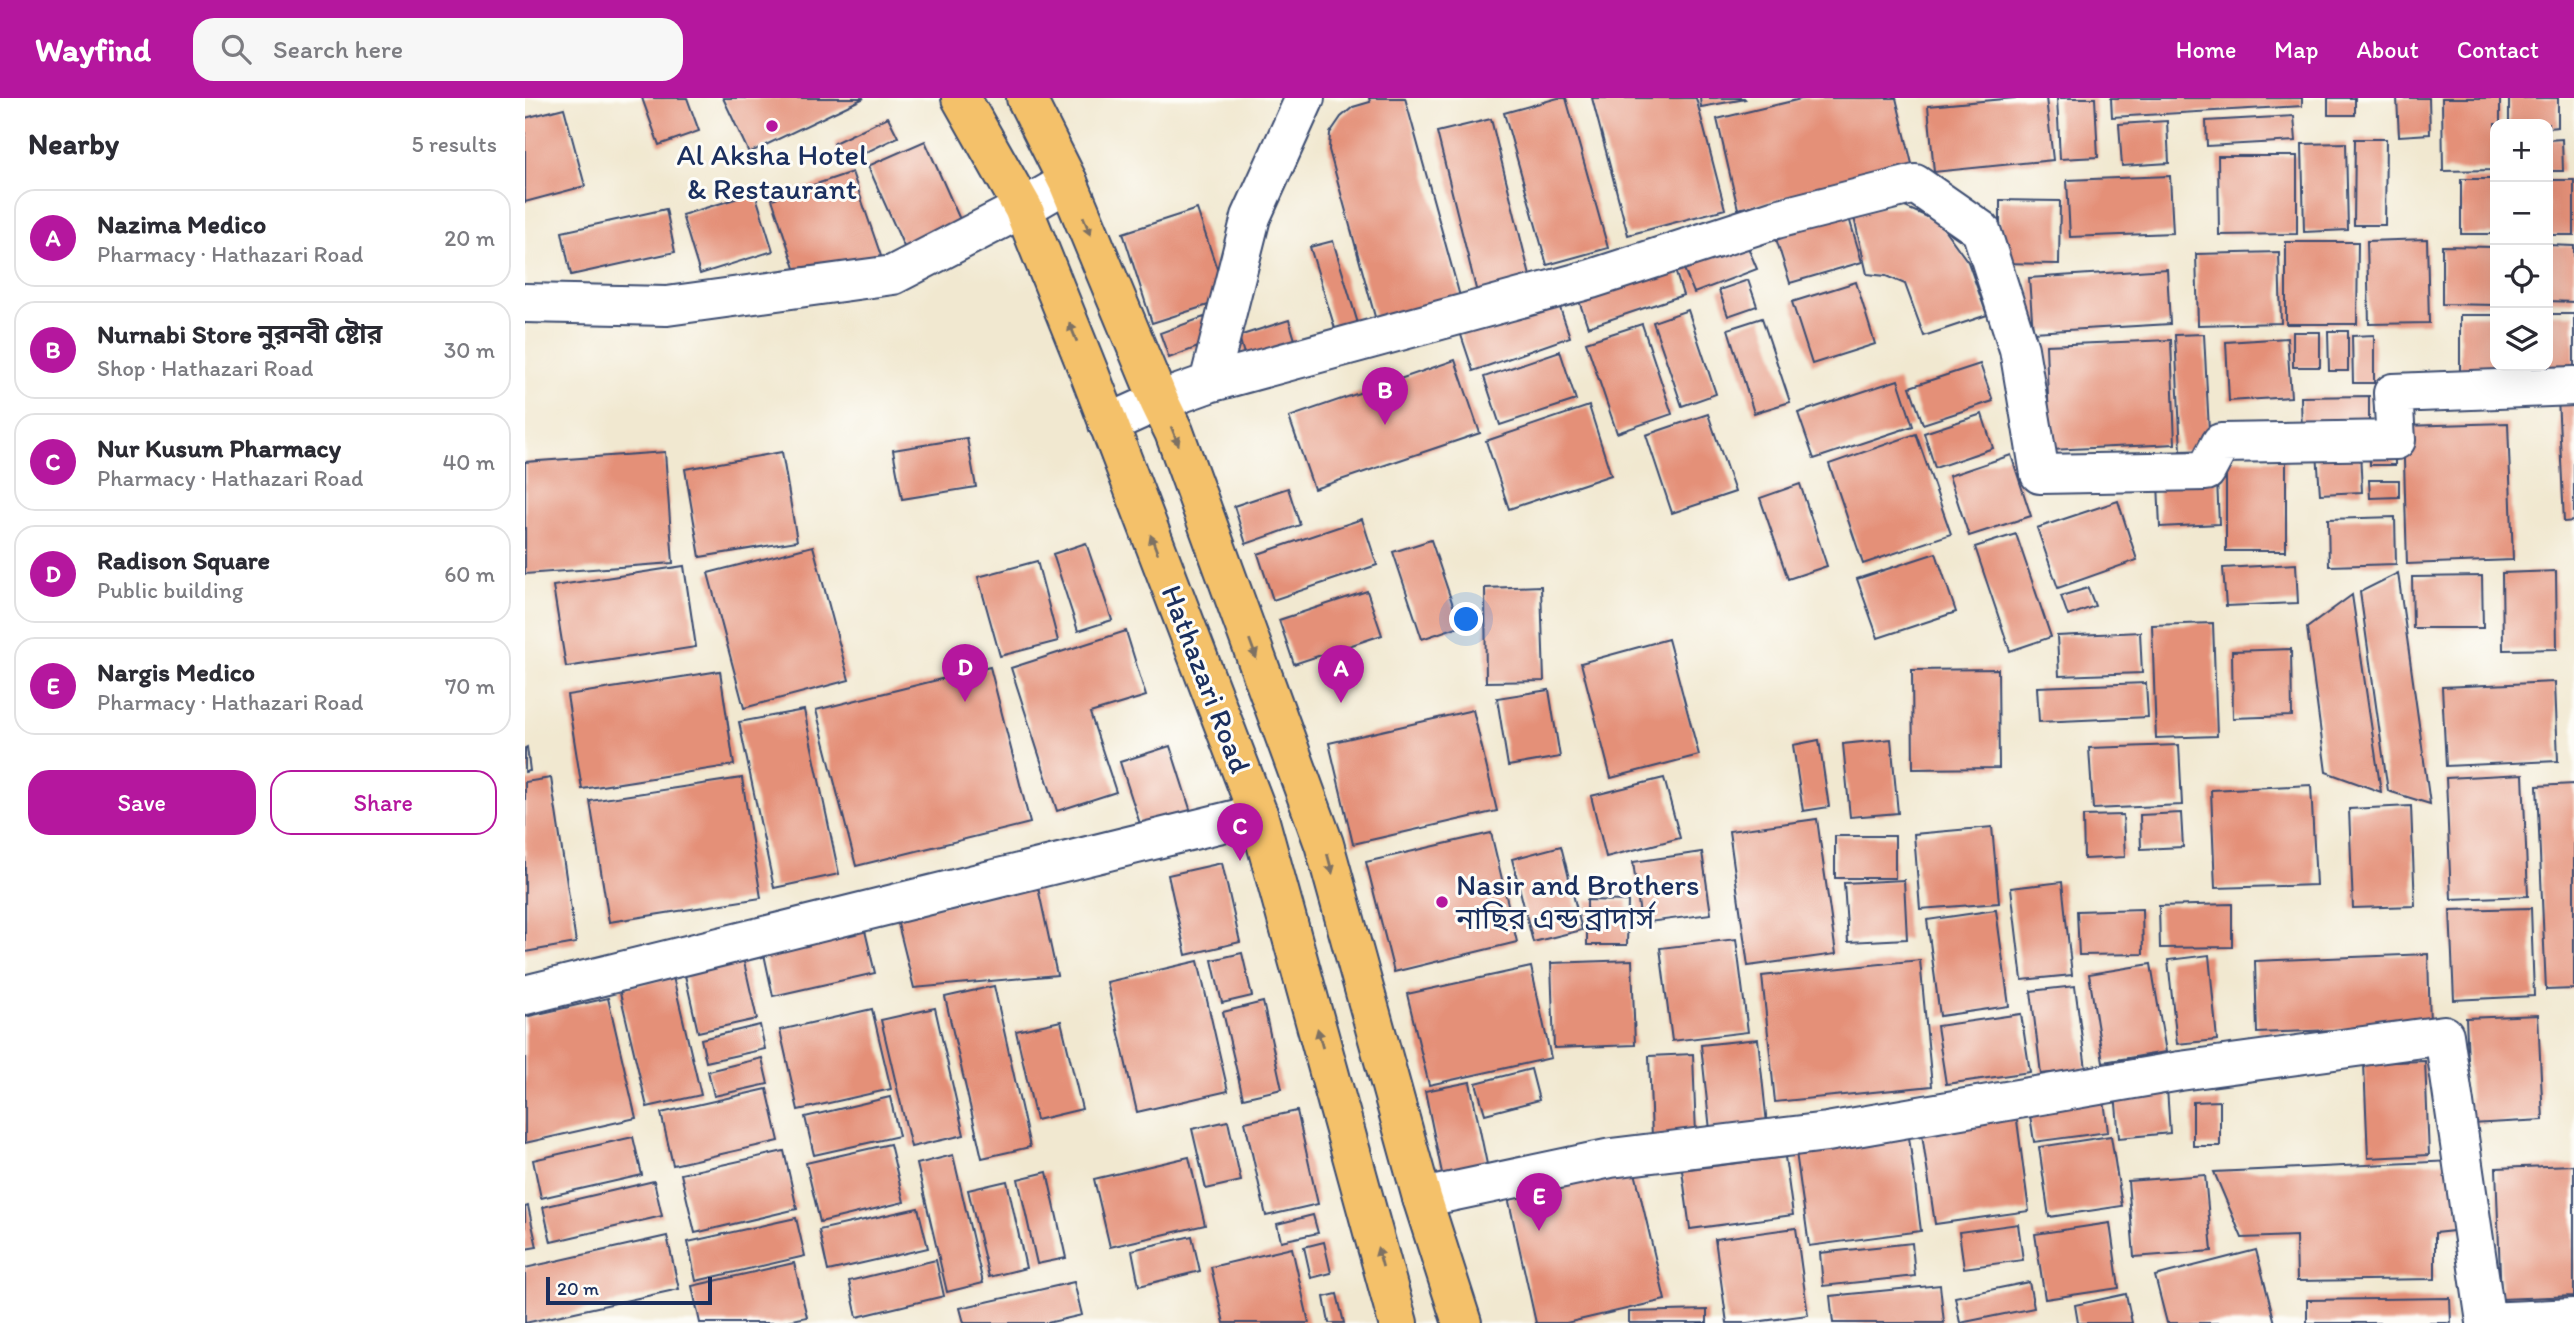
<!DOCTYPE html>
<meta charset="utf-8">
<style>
body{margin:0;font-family:Itim,"Noto Sans Bengali",sans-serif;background:#f7f7f7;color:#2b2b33}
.controls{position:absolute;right:21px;top:21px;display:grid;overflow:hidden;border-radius:14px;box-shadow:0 7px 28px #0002}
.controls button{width:63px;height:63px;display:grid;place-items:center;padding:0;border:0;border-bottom:2px solid #e1e1e2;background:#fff;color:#2b2b33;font:35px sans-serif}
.scale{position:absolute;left:21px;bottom:18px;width:166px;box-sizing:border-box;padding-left:7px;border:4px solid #1b2f5e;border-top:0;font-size:19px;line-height:24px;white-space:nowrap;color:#1b2f5e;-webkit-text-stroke:5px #fdfcf7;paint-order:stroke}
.you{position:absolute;left:942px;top:522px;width:24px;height:24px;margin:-18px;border:5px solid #fff;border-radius:50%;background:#1a73e8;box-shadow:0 0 0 10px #1a73e833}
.badge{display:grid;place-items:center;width:46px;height:46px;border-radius:50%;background:#b5179e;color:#fff;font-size:23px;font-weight:700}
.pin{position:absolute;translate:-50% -58px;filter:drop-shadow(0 2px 4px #0008)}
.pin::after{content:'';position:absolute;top:37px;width:24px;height:21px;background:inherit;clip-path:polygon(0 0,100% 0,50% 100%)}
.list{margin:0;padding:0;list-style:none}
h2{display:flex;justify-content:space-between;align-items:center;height:91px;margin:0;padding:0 28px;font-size:30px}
h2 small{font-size:23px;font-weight:400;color:#7c7c81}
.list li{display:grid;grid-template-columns:46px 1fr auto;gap:21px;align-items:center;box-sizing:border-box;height:98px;margin:0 14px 14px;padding:0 14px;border:2px solid #e1e1e2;border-radius:21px}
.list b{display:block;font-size:26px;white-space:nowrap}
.list p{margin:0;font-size:23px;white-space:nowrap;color:#7c7c81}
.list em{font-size:23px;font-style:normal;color:#7c7c81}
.actions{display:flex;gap:14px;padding:21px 28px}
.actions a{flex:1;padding:16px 0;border:2px solid #b5179e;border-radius:21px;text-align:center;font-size:24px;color:#b5179e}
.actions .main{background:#b5179e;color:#fff}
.icon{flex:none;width:38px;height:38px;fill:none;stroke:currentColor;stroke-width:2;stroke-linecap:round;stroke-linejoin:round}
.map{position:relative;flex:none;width:2049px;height:1225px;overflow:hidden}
header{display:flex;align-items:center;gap:42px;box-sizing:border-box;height:98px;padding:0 35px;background:#b5179e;color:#fff}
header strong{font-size:33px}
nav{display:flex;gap:38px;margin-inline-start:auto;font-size:24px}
.search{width:490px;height:63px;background:#f7f7f7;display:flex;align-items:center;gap:18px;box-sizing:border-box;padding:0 24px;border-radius:21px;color:#7c7c81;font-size:26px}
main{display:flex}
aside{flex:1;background:#fff}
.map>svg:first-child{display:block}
.building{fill:#e49078}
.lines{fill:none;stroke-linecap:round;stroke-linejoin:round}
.street-casing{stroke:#3b4b6f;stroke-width:42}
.highway-casing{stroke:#3b4b6f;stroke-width:42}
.street{stroke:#fff;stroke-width:38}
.highway{stroke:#f4c16b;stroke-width:38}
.oneway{fill:#7d7164}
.poi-dot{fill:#b5179e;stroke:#fdfcf7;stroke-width:2.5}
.labels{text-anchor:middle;stroke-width:6;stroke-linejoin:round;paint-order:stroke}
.poi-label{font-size:30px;fill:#1b2f5e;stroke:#fdfcf7}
.street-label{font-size:30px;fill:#1b2f5e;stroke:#fdfcf7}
</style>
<header>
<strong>Wayfind</strong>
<div class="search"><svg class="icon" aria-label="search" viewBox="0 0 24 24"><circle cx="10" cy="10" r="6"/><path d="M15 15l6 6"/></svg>Search here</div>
<nav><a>Home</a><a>Map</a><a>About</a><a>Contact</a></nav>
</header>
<main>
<aside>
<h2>Nearby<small>5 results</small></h2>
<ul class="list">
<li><span class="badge">A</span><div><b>Nazima Medico</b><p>Pharmacy · Hathazari Road</p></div><em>20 m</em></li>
<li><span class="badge">B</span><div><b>Nurnabi Store নুরনবী ষ্টোর</b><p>Shop · Hathazari Road</p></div><em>30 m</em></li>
<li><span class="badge">C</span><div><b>Nur Kusum Pharmacy</b><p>Pharmacy · Hathazari Road</p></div><em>40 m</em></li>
<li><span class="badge">D</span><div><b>Radison Square</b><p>Public building</p></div><em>60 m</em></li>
<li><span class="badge">E</span><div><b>Nargis Medico</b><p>Pharmacy · Hathazari Road</p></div><em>70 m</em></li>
</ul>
<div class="actions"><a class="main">Save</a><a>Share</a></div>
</aside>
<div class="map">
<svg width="2049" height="1225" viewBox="0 0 2049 1225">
<rect width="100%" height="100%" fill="#fdfcf7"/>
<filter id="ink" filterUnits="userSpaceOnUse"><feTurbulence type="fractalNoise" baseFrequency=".0143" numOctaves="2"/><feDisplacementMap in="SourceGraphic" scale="14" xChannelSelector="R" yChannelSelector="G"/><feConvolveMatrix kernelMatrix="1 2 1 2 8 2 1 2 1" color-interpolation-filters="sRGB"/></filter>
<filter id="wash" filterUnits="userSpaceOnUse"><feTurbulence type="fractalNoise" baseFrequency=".00686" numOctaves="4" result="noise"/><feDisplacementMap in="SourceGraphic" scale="28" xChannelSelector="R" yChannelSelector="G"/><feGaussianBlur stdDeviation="1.57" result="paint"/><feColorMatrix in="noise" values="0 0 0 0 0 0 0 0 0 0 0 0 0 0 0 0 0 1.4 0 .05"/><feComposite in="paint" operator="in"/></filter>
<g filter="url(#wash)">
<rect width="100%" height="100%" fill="#f1e8d0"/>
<g id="blocks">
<path class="building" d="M117,0h45l12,33 -40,14z
M198,0h141l-115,55z
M844,0h36l56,202 -84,24 -48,-174 1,-17 11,-16 12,-10 17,-5z
M1033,0h8l42,150 -61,17 -43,-152z
M1067,0h104l29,111 -97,26z
M1175,0h44l1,1 -44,8z
M1280,0h91l17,70 -175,41 -21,-90z
M1490,0h31l7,62 -119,12 -6,-66z
M1532,0h38l3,59 -38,2z
M1586,0h191v8l-190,11z
M1803,0h27v17h-27z
M1872,0h32l1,36 -31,2z
M1917,0h58v26h-5v46l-52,1z
M1984,0h49v29l-10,1v-4h-39z
M39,10l21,78 -60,16v-84z
M1769,18l2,25 -89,5 -1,-25z
M363,19l10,20 -54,26 -10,-20z
M966,21l41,165 -54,13 -41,-165z
M1642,23l2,42 -47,3 -3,-42z
M1830,41h31l-1,86h-31z
M2037,41l1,32h-15v-31z
M400,43l37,83 -57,25 -37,-83z
M1821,45l2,87 -44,2 -2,-88z
M1693,58h79v78l-78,1z
M327,74l29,84 -81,27 -28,-84z
M1645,78l3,57 -103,4 -3,-57z
M1936,81h34v55h-34z
M2023,82h26v55h-26z
M230,95l18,58 -73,23 -18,-59z
M1475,102l60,1 -1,63 -59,-1z
M1353,109h27l34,15 29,40 19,53 -63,21 -19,-52 -19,-8 -19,-2 -14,-61z
M141,111l9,43 -104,23 -9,-43z
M672,111l30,90 -75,24 -29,-90z
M1322,113l15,51 -72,21 -16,-51z
M1902,141l2,84 -60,1 -2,-83z
M1220,142l12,29 -63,24 -12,-29z
M808,143l26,86 -22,8 -27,-88z
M1761,144h72l-1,82h-71z
M2023,147l26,1v56l-26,-1z
M1917,148l53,1v58l-53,-1z
M1754,154l2,71 -83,2 -2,-71z
M1148,166l10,31 -95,32 -11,-32z
M1642,171l3,55 -137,8 -4,-54z
M1223,182l9,26 -29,10 -9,-26z
M1331,184l19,62 -63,20 -20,-62z
M1032,201l13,38 -97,34 -13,-39z
M1163,212l28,84 -34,12 -29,-84z
M2023,216h26v60l-114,2v-61h35v51h53z
M679,219l10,24 -45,17 -9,-25z
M1237,220l28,84 -36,11 -26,-84z
M764,222l10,33 -51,16 -9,-33z
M1117,226l30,90 -55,19 -31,-91z
M1803,233h20v40h-19z
M1768,234h27v35h-27z
M1679,236l6,116 -29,1 -6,-116z
M1849,237v48h-21l-1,-47z
M1762,240l4,59 -62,4 -3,-59z
M1646,242l4,104 -125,6 -4,-105z
M1035,253l16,49 -76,25 -16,-48z
M930,262l25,73 -166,56 -25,-72z
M1455,266l13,37 -70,23 -13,-37z
M1373,282l15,46 -99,33 -16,-46z
M1844,298v37h-67l-1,-36z
M2033,299h16v124l-10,1z
M1064,308l22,69 -102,34 -23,-68z
M1183,316l27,78 -63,21 -26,-78z
M1457,316l11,34 -58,20 -11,-35z
M1983,325l5,137 -106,4 -4,-138z
M1391,336l35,100 -88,30 -34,-100z
M442,340l9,49 -74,12 -9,-49z
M1835,353l2,41 -42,2 -3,-41z
M140,354l8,111 -148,11v-112z
M257,354l15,89 -97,16 -15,-88z
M1845,356h25v11h-25z
M1486,357l20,61 -62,20 -20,-60z
M1701,362h60v91h-60z
M1692,382l2,44 -59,3 -2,-44z
M1844,382h30v17l-29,1z
M1275,386l27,82 -39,13 -28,-81z
M763,390l12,37 -54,19 -12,-38z
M1593,403l19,59 -79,28 -21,-60z
M1870,419l1,47 -67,2 -1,-47z
M837,421l15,46 -104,35 -15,-46z
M1491,436l35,103 -41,14 -35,-104z
M906,442l29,86 -38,13 -29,-87z
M561,445l26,77 -34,11 -25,-77z
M288,448l36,134 -105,28 -36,-135z
M1411,455l20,59 -78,26 -21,-59z
M512,463l21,80 -58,15 -22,-79z
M1771,466l2,39 -72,3 -3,-38z
M159,468l12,81 -130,20 -13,-81z
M2031,473l1,78 -54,1 -1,-77z
M1873,475l32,231 -42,-13 -28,-199z
M1957,478l1,52h-70l-1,-51z
M1016,488l3,95 -58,1 -1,-94z
M1563,490l7,18 -27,10 -7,-20z
M842,493l15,44 -88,29 -15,-44z
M1827,497l29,197 -55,-20 -19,-144z
M1688,525l4,113 -61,2 -4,-113z
M601,533l20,65 -56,17 26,79 -59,19 -46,-143z
M1615,534l2,41 -83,3 -2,-40z
M1143,541l31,116 -88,23 -30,-115z
M1766,551l1,67 -59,2 -1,-67z
M465,569l40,156 -174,43 -40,-156z
M1473,571l1,99 -86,1 -1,-99z
M195,573l14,94 -152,24 -15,-94z
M2030,584l3,79 -112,5 -4,-79z
M1621,585l2,34 -109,5 -2,-35z
M1024,592l11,67 -52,9 -11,-68z
M279,612l35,164 -65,14 -35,-166z
M948,612l24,101 -144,33 -24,-101z
M1366,641l7,74 -48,4 -7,-73z
M1294,642l10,67 -26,4 -10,-66z
M1654,647l3,60 -89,4 -4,-61z
M645,648l21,66 -50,15 -21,-65z
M2,649l3,24 -5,1v-24z
M1998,676l5,122 -77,3 -5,-121z
M26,680l25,165 -51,9v-170z
M217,680l19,120 -152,24 -19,-121z
M1139,680l16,60 -74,19 -15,-61z
M2049,686v205l-28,1 -9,-204z
M1786,687l5,100 -101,3 -4,-98z
M1886,708l4,100 -62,2 -4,-99z
M1656,715l2,34 -42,2 -1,-34z
M1598,717l2,42 -41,2 -1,-43z
M1292,721l19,135 -88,12 -19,-135z
M1467,729l7,76 -79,6 -6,-75z
M966,735l26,109 -123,30 -28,-110z
M1310,738h60v42h-60z
M1036,748l21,84 -49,12 -21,-83z
M1177,754l9,62 -70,9 -8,-61z
M697,765l18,79 -54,13 -18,-80z
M1379,782l3,59 -59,3 -4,-59z
M1537,784l10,93 -50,5 -11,-92z
M512,785l20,92 -143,13 -18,-72z
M1062,802l41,1 -1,44h-40z
M1707,806v43l-72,1 -1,-42z
M2006,810l3,88 -80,4 -4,-90z
M1617,811l1,45 -64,1 -2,-44z
M1471,812l13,96 -69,10 -13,-96z
M337,820l13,55 -102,23 -12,-56z
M1211,841l12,93 -76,9 -12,-93z
M216,851l16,70 -59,13 -16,-70z
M717,855l10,43 -30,7 -10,-43z
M1903,856l2,72 -173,7 -2,-72z
M1684,857l8,85 -40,4 -9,-84z
M1107,862l3,85 -81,3 -3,-85z
M1395,862l12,126 -157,16 -13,-126z
M673,863l30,130 -91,21 -30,-130z
M1626,866l15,88 -63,10 -14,-88z
M1006,869l20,91 -122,27 -22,-91z
M148,879l28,118 -54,12 -28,-118z
M469,888l36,161 -48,11 -37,-161z
M1550,888l11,83 -45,5 -10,-83z
M83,900l28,120 -111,25v-126z
M738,904l19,87 -39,9 -20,-86z
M410,910l29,127 -53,12 -30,-127z
M347,911l19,80 -93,21 -18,-80z
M1496,916l9,58 -84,12 -9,-58z
M2013,917l5,105 -72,4 -5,-106z
M536,923l21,88 -46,11 -20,-89z
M235,927l5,24 -59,13 -5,-23z
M1233,941l9,85 -57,6 -9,-85z
M1168,956l3,81 -44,2 -3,-81z
M237,960l6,26 -54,12 -6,-25z
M1900,963l4,94 -61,3 -4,-95z
M1006,971l8,31 -54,14 -9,-31z
M945,984l19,92 -45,9 -19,-92z
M1642,990l3,45 -51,5 -4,-45z
M242,991l12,52 -106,24 -12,-52z
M1578,994l5,40 -74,10 -6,-40z
M365,999l9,39 -85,19 -9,-38z
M1695,1003v45h-27v-44z
M772,1013l21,93 -52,12 -21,-94z
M1491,1015l13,98 -94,13 -14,-97z
M703,1023l13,60 -35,8 -14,-60z
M1586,1038l11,70 -73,11 -10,-70z
M108,1039l9,38 -101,23 -8,-38z
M1384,1039l12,94 -112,15 -13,-94z
M365,1046l14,58 -84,20 -14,-59z
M259,1053l13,58 -102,24 -14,-59z
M428,1057l30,128 -36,9 -30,-128z
M664,1059l16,68 -95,22 -16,-68z
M1260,1059l8,58 -103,14 -8,-59z
M1928,1063l10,69 -28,3v46l-138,2 -1,-45 -54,2 -28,-66z
M2049,1067v131l-73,3 -5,-131z
M1109,1070l31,132 -99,23h-30l-28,-126z
M522,1074l19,86 -29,6 -19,-85z
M1680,1077l7,76 -78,6 -6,-76z
M129,1083l8,35 -111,26 -8,-35z
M482,1083l19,87 -37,9 -21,-87z
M3,1108l9,41 -12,2v-42z
M393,1110l10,40 -100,23 -9,-41z
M788,1117l5,18 -37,8 -4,-17z
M271,1120l9,38 -109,25 -8,-39z
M1585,1125l9,65 -74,11 -10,-65z
M1493,1126l5,36 -59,8 -5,-36z
M1271,1130l12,87 -61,8h-20l-12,-84z
M142,1138l12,53 -154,34v-55z
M667,1138l8,35 -61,15 -7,-36z
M799,1144l7,31 -20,5 -7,-31z
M1387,1145l3,33 -92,10 -3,-33z
M767,1150l17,75h-85l-13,-56z
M1731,1152l19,73h-108l-12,-47z
M411,1162l8,36 -87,21 -8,-36z
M269,1165l13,54 -28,6h-79l-8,-37z
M549,1184l8,33 -35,8h-83l-4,-15z
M1504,1184l5,26 -74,15 -5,-26z
M1415,1187l4,38h-111l-3,-27z
M812,1196l7,29h-15l-5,-26z
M1601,1196l6,29h-54l-3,-18z
M1925,1200l1,25h-144v-23z
M1182,1212v13h-78v-11z"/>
</g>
</g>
<g filter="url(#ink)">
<use href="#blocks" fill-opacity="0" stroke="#3b4b6f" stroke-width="2"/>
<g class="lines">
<defs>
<path id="street" d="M0,205l142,3 226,-31 130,-67 45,-26
M684,285l42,-166 54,-119
M583,326l51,-23 50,-18 382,-104 185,-60 139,-35 66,46 38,119 21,125 166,-3 15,-28 175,-3 -3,-47 181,-7
M0,897l733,-181
M897,1100l189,-40 216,-26 353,-61 264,-36 42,287 88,-4"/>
<path id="highway" d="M436,0l62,110 67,167 168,439 140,509
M501,0l42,84 91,219 15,31 150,412 98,354 40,125"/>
</defs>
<use href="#street" class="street-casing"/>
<use href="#highway" class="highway-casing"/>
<use href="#street" class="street"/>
<use href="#highway" class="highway"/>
</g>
<defs><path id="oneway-solid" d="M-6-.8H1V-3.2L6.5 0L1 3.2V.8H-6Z" transform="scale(1.75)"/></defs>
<g class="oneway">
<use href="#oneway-solid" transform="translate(562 128) rotate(68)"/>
<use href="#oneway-solid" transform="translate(548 234) rotate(-112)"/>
<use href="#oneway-solid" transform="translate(650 338) rotate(68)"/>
<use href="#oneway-solid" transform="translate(629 446) rotate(-111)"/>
<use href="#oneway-solid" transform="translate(728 551) rotate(70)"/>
<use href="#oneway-solid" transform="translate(805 766) rotate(75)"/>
<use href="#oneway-solid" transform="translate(795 940) rotate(-105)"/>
<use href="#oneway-solid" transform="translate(855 1159) rotate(-105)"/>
</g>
</g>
<g class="poi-dot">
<circle cx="247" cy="28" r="7"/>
<circle cx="917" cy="804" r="7"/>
</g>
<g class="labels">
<g class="poi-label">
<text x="247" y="67">Al Aksha Hotel<tspan x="247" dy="34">&amp; Restaurant</tspan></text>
<text x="931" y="797" text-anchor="start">Nasir and Brothers<tspan x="931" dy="34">নাছির এন্ড ব্রাদার্স</tspan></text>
</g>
<g class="street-label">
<text transform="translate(681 581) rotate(69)" y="10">Hathazari Road</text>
</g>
</g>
</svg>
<div class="controls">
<button>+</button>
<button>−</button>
<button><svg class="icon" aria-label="locate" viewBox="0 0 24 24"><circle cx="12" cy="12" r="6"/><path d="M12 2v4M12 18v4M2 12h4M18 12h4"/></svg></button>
<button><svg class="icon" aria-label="layers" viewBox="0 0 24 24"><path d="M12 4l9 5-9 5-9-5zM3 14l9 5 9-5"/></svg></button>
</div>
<div class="scale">20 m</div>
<div class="you"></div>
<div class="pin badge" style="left:816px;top:605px">A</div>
<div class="pin badge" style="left:860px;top:327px">B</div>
<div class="pin badge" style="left:715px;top:763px">C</div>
<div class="pin badge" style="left:440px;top:604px">D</div>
<div class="pin badge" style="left:1014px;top:1133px">E</div>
</div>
</main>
